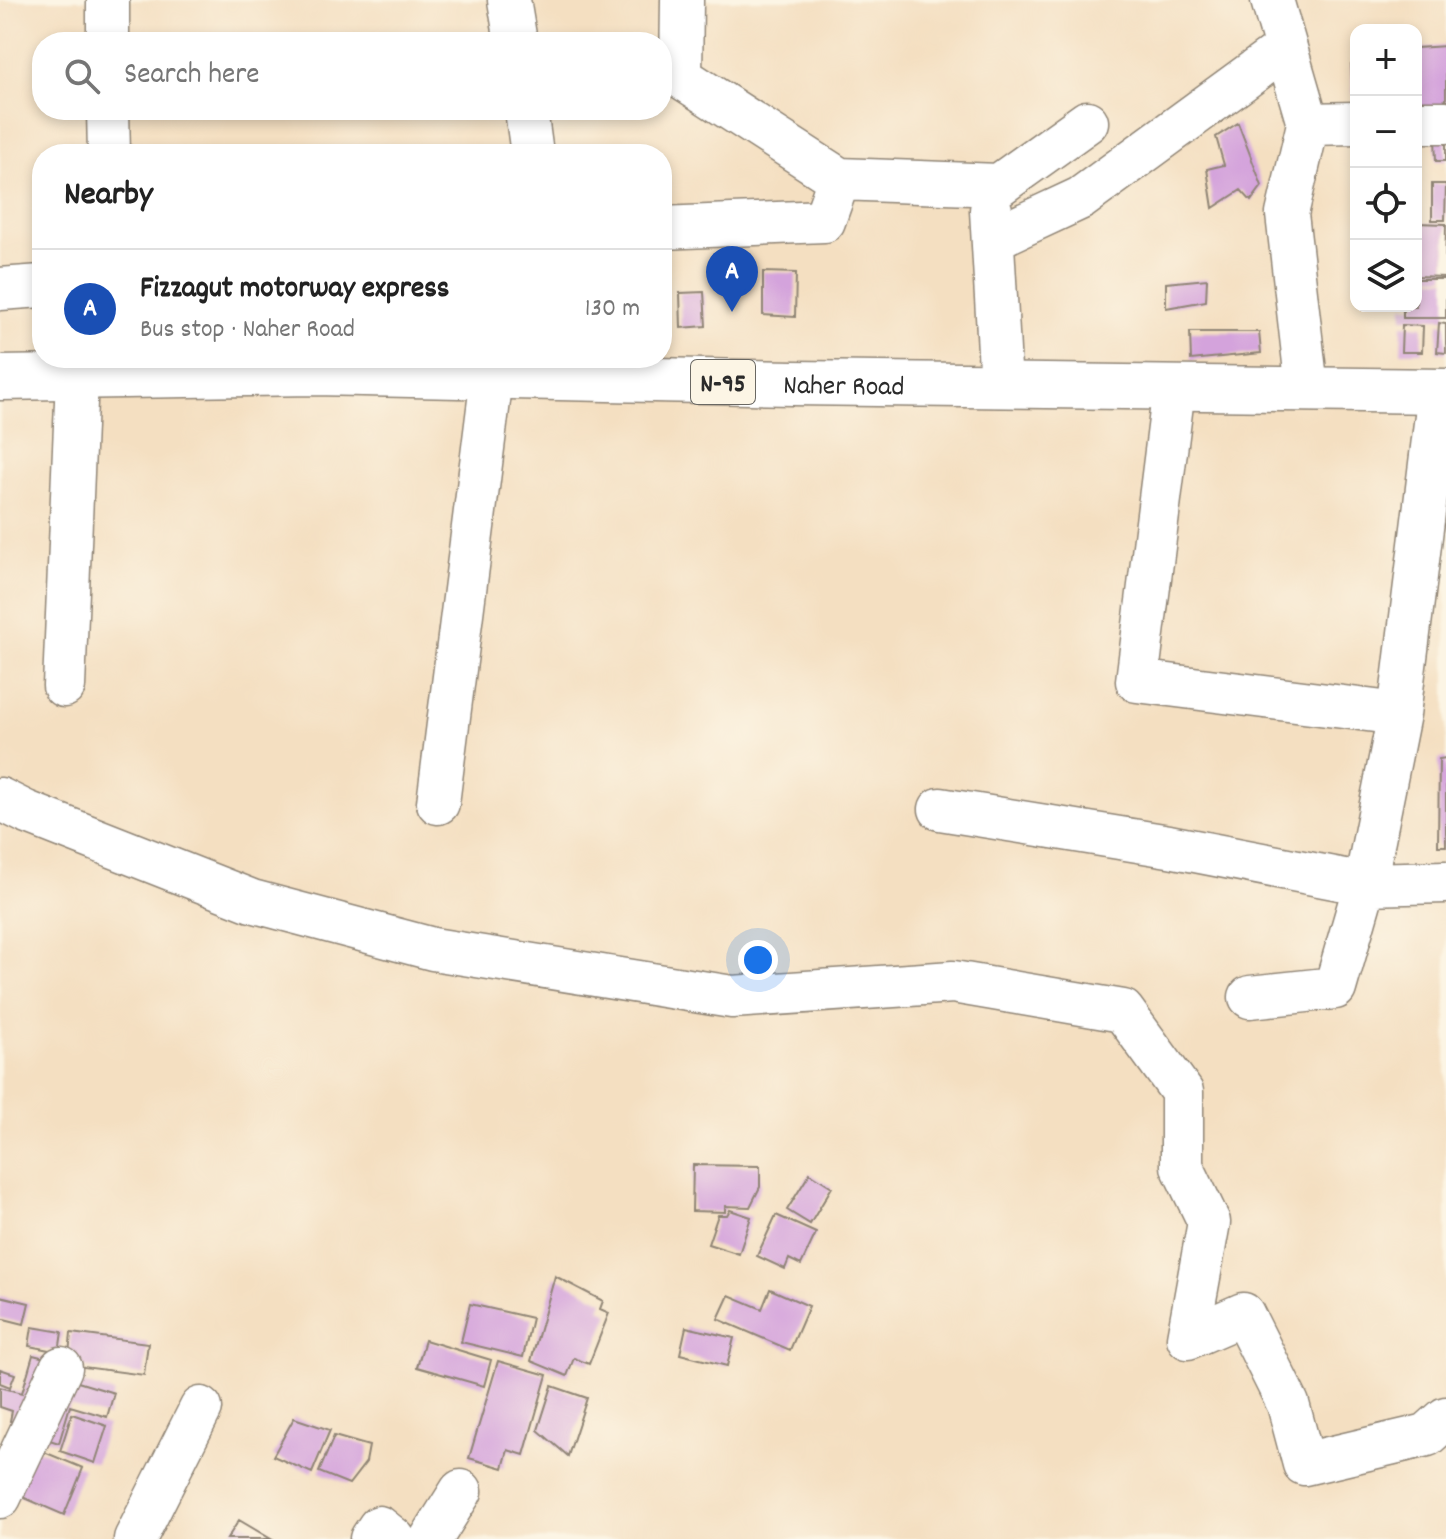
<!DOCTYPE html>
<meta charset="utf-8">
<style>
body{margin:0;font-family:Dekko,sans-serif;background:#f2f2f2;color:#222}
.controls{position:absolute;right:24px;top:24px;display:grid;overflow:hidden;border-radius:16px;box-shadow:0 4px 12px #0003}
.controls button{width:72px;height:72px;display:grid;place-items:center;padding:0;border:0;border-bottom:2px solid #e0e0e0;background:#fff;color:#222;font:40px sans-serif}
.you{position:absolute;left:758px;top:960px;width:28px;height:28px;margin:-20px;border:6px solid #fff;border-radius:50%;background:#1a73e8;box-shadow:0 0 0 12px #1a73e833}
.badge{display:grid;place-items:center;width:52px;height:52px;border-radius:50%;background:#1a73e8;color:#fff;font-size:26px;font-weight:700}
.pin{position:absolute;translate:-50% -66px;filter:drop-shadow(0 2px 4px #0008)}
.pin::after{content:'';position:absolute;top:42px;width:28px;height:24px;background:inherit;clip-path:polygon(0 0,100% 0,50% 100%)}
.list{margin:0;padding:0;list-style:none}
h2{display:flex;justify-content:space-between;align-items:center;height:104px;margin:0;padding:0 32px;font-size:34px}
h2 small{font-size:26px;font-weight:400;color:#767676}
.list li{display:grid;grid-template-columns:52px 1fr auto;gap:24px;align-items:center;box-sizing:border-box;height:120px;padding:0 32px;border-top:2px solid #e0e0e0}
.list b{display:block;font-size:30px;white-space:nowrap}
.list p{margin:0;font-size:26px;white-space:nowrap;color:#767676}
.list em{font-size:26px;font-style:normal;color:#767676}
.icon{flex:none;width:44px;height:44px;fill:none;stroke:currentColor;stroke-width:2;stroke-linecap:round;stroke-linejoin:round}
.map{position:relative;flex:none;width:1446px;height:1539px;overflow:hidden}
.search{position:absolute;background:#fff;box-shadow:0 4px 12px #0003;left:32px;top:32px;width:640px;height:88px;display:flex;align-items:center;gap:20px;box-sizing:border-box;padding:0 28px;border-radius:32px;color:#767676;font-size:30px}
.panel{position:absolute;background:#fff;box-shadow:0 4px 12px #0003;left:32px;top:144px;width:640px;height:224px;border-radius:32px}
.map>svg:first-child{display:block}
.building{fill:#d4a3dc}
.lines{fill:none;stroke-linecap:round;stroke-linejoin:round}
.minor-casing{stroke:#908576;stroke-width:45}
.major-casing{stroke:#908576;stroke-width:47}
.minor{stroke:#fff;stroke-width:42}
.major{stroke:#fff;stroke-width:44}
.labels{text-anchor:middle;stroke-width:6;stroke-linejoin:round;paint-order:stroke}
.shield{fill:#fcf5e5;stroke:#6a6863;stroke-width:2}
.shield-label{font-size:26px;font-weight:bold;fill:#2b2b2b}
.street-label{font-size:28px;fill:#2b2b2b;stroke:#fcf5e5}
</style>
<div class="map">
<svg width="1446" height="1539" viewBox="0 0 1446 1539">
<rect width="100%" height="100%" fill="#fcf5e5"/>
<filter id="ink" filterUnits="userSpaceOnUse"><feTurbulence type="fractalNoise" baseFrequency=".0125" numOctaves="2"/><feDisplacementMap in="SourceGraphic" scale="16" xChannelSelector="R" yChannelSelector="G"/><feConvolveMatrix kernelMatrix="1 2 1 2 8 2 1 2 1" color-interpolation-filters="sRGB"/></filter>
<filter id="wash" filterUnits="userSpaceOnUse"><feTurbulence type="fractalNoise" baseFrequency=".006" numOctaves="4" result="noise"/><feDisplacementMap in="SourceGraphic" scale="32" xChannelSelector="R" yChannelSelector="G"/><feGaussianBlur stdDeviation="1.8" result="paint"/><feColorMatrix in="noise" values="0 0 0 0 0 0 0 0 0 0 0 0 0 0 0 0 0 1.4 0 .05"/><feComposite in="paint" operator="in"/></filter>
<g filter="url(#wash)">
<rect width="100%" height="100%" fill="#f4dfc1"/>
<g id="blocks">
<path class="building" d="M1446,46v69l-30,1v-68z
M1351,65h5v28l-3,1z
M1238,123l24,63 -11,15 -10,-11 -28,18 -6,-39 17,-4 -8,-28z
M1435,138h11v23h-10z
M1432,184h14l-1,36h-13z
M1416,223l30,1 -1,53 -29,-1z
M763,272l33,1 -1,44 -32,-2z
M1207,279l-1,22 -40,7v-25z
M1416,279h30v39h-43v-12h13z
M704,292l2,34 -25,2 -1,-35z
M1439,323l7,1v29l-9,-1z
M1402,325l21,1 -1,26h-21z
M1190,332h69l2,21 -70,7z
M1446,758v88h-8l1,-87z
M693,1165l67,1v21l-10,20 -25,-1v6l-33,-1z
M810,1173l22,14 -22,37 -23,-14z
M730,1210l21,7 -12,37 -31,-10 10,-29h9z
M776,1215l40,18 -15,32 -12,-6 -4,10 -28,-13z
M555,1276l48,25 -3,8 9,4 -20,51 -15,-6 -7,18 -36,-15z
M770,1289l39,17 -19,44 -72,-31 11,-24 33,14z
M0,1296l29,7 -5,21 -24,-6z
M470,1304l62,14 -9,39 -62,-15z
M32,1327l30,5 -3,20 -30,-6z
M686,1327l48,11 -7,28 -47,-12z
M71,1333l77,10 -4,32 -76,-10z
M425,1340l66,20 -7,26 -67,-19z
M33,1355l20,5 -18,68 -25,-7 2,-10 -12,-4v-20l22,6z
M498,1361l49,14 -23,80 -16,-5 -5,18 -34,-10z
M0,1369l15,5 -5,13 -10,-4z
M58,1376l56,17 -7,24 -37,-11 -11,37 -19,-6z
M552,1386l35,12 -19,58 -30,-26z
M72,1414l35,12 -12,37 -35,-12z
M294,1418l36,12 -18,43 -39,-17z
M334,1436l35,10 -3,16 -17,22 -30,-12z
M32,1447l51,21 -19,47 -51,-22z
M239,1520l32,19h-44z"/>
</g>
</g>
<g filter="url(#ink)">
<use href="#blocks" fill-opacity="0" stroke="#908576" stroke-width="2"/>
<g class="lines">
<defs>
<path id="minor" d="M108,0v42
M509,0l7,42
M682,0l-1,77 158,102 160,6 88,-63
M1272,0l36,124 -21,90 20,175
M108,110l1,44
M526,110l6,44
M1416,122h30
M1308,124l48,-1
M991,210l10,176
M662,228l162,-7 15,-42
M993,239l88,-41 205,-150
M0,289l42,-3
M1174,388l-37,293 262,33
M64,686l13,-308
M0,799l26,13 226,89 181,48 299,48 221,-15 170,29 59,81v74l27,56 -21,116 55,-24 45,90 16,60 123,-29 19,-17
M438,803l54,-426
M940,809l229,37 196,38 81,-2
M1250,997l85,-9 30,-104 34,-170 40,-323
M0,1497l61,-129
M135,1539l66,-131
M371,1539l8,-12 15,12
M431,1539l30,-48"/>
<g id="major">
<path id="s1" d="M0,378l315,-5 478,10 653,8"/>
</g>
</defs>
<use href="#minor" class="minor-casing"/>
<use href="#major" class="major-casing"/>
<use href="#minor" class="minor"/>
<use href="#major" class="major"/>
</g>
</g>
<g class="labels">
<rect class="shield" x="691" y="360" width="64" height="44" rx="6"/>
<g class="shield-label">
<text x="723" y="391">N-95</text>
</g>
<g class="street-label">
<text dy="10" stroke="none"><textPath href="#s1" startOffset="844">Naher Road</textPath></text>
</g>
</g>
</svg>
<div class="controls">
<button>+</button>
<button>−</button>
<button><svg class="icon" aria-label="locate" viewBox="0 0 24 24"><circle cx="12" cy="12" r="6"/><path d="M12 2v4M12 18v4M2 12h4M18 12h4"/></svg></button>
<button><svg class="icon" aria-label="layers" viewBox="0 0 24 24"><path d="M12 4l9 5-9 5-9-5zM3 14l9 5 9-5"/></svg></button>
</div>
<div class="you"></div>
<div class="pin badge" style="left:732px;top:312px;background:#1a4fb4">A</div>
<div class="search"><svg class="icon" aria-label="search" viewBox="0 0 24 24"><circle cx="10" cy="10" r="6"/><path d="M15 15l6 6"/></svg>Search here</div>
<section class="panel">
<h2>Nearby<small></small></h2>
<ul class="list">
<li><span class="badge" style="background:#1a4fb4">A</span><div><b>Fizzagut motorway express</b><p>Bus stop · Naher Road</p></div><em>130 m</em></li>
</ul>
</section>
</div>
